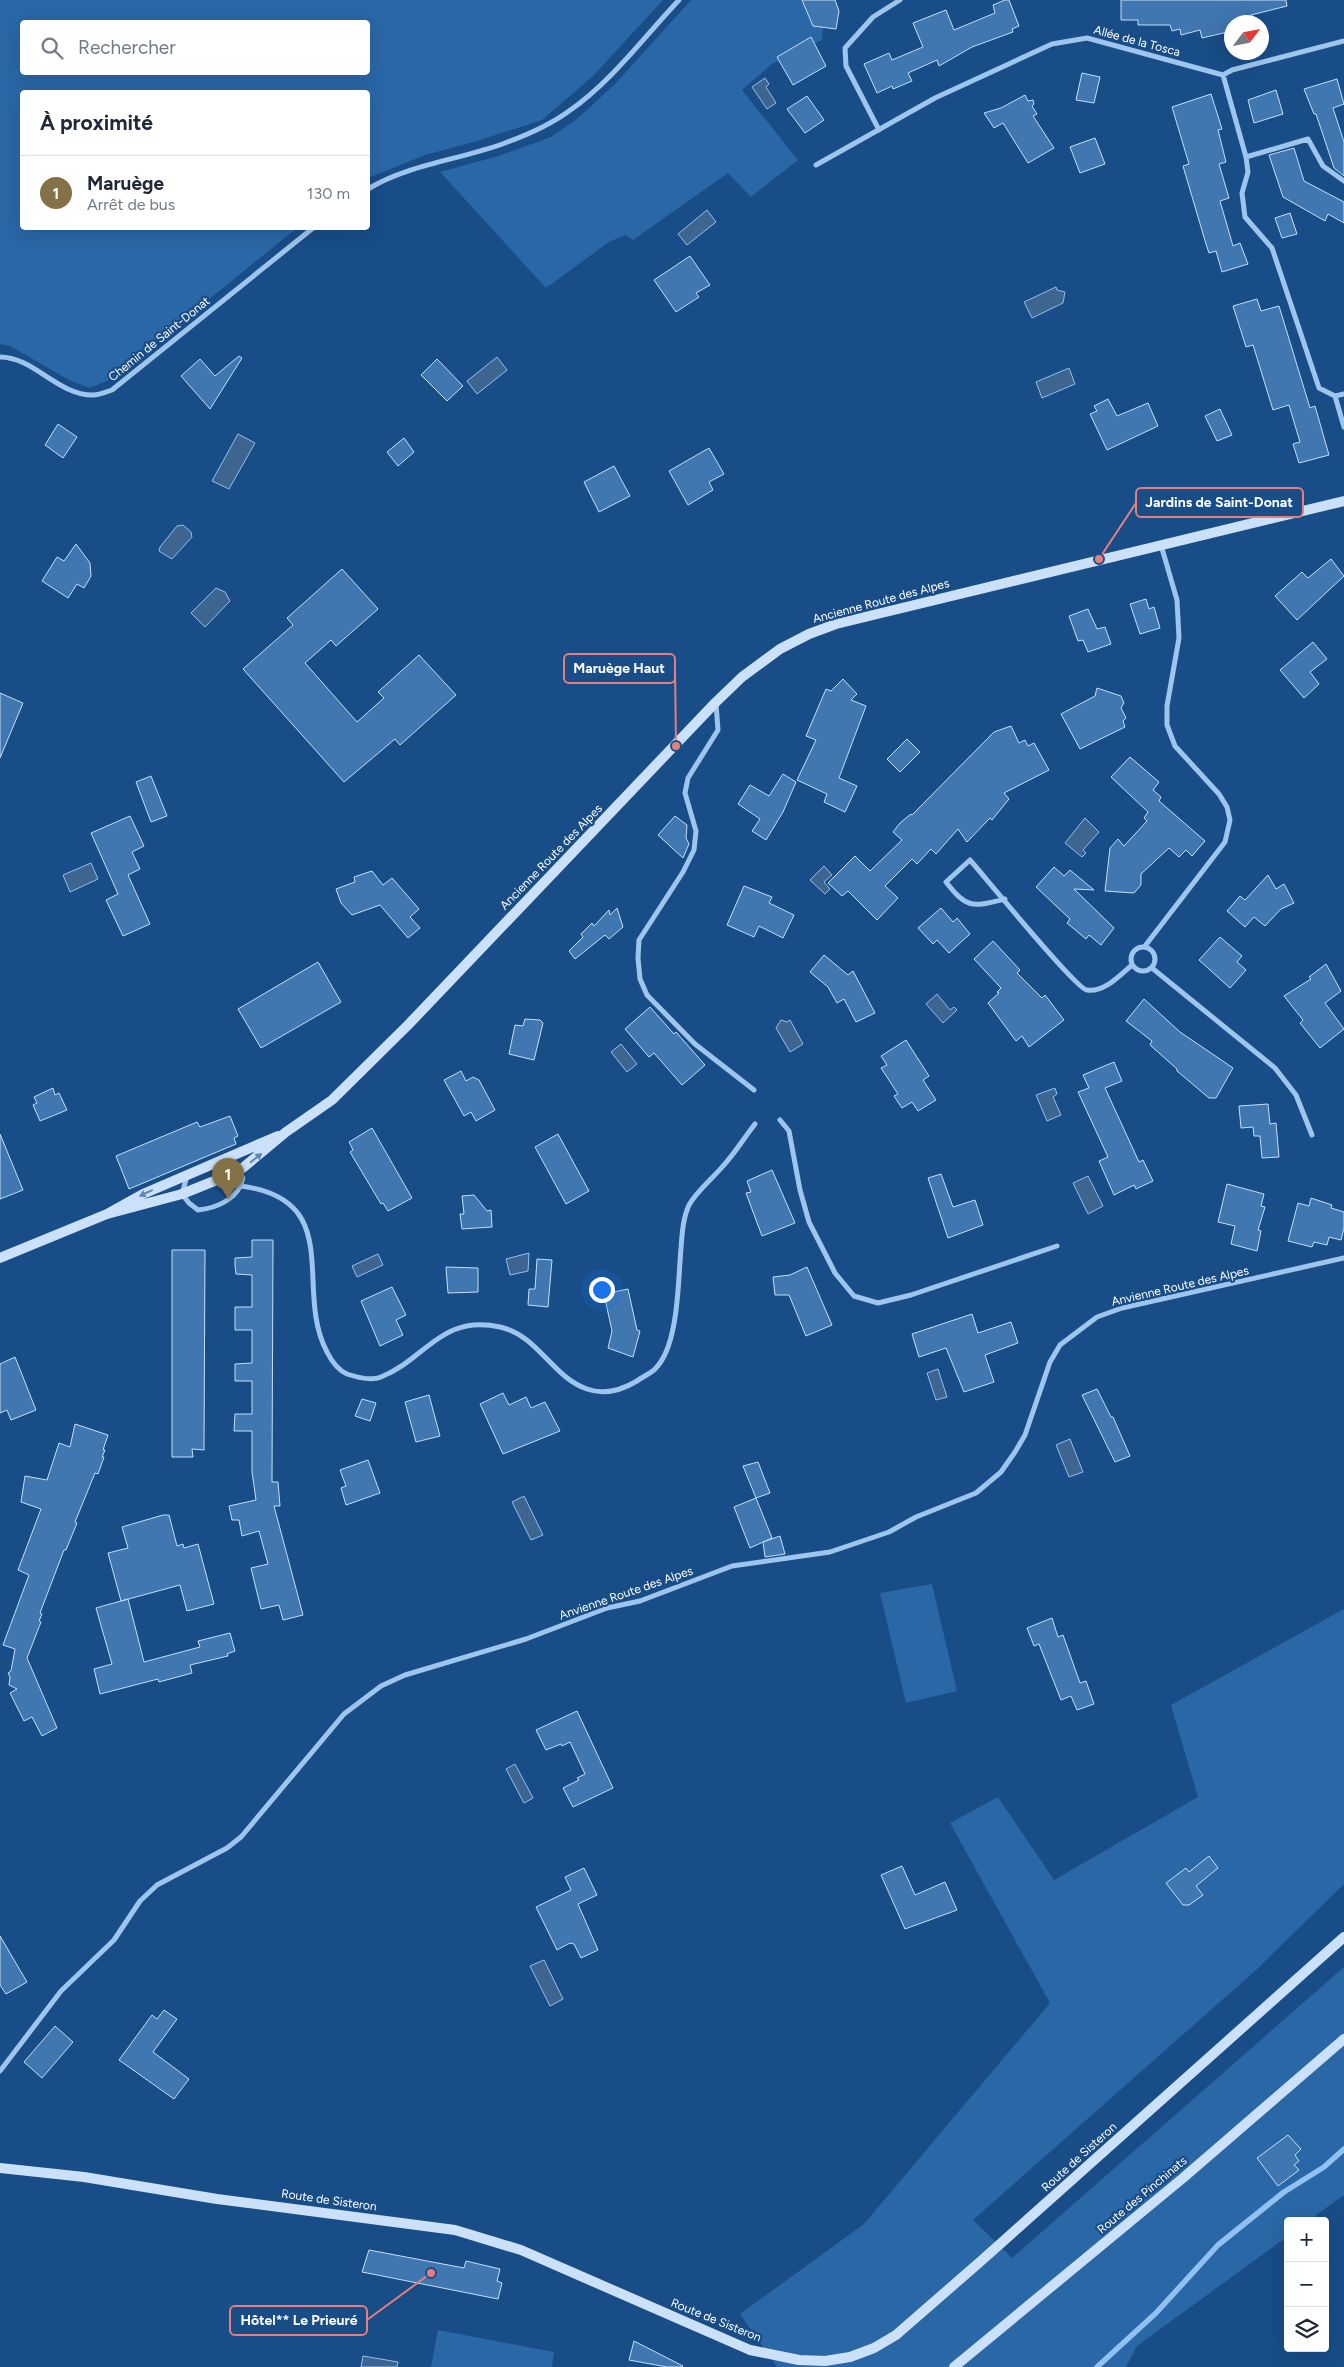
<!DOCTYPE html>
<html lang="fr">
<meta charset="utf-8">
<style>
body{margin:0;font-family:Figtree,sans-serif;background:#f2f2f3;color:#1f2937}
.controls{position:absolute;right:15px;bottom:15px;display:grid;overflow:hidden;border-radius:5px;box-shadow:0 5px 20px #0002}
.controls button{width:45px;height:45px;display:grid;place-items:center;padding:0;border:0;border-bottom:1px solid #e0e1e3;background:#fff;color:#1f2937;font:25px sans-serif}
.compass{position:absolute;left:1224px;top:15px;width:45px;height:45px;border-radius:50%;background:#fff;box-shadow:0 5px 20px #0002;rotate:58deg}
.you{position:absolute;left:601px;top:1289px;width:18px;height:18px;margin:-12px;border:4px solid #fff;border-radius:50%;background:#1a73e8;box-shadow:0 0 0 8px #1a73e833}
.badge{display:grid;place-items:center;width:32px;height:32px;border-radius:50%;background:#847147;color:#fff;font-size:16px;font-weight:700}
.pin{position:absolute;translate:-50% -41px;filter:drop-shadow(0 1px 2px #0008)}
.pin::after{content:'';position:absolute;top:26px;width:18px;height:15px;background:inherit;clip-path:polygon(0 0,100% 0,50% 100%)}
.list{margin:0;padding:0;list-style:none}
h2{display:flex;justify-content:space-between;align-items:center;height:65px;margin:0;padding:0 20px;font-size:21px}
h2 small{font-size:16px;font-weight:400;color:#747a83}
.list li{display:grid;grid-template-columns:32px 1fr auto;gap:15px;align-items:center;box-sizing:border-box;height:75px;padding:0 20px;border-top:1px solid #e0e1e3}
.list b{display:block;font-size:19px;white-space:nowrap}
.list p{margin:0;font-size:16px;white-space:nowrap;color:#747a83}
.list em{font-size:16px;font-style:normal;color:#747a83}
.icon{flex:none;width:28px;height:28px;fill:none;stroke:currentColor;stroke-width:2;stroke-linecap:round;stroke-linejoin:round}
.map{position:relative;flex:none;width:1344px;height:2367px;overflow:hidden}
.search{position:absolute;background:#fff;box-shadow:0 5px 20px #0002;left:20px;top:20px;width:350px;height:55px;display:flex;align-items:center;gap:12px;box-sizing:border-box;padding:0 18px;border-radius:5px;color:#747a83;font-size:19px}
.panel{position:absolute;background:#fff;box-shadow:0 5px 20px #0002;left:20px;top:90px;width:350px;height:140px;border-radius:5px}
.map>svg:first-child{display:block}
.green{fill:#2a67a6;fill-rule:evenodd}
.water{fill:#3e6590;stroke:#91c1f0}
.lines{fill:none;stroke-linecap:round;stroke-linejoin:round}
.stream{stroke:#91c1f0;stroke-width:5.5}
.building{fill:#4077b1;stroke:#c4dffa}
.street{stroke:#9ec5ed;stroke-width:5}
.secondary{stroke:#cbe1f9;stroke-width:10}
.oneway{fill:#6088b5}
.labels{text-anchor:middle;stroke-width:4.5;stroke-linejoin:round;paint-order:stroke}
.street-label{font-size:12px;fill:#fff;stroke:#184d87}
.leader{fill:none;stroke:#e67e7e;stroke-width:2}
.callout-dot{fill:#e67e7e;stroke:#184d87;stroke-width:2}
.callout{fill:#184d87;stroke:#e67e7e;stroke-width:2}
.callout-label{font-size:14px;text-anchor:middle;font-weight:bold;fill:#fff}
</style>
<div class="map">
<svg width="1344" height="2367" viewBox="0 0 1344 2367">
<rect width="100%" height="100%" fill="#184d87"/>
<path class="green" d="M0,0h663l-71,77 -50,43 -65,21 -52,14 -57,23v-86h-346v136h275l-188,152 -19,8 -21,-8 -59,-34 -10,-2zM368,22v50h-346v-50z
M691,0h134l-3,40 -50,24 -30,26 56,70 -47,37 -23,-24 -95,67 -8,-5 -16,7 -63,46 -106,-116 58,-16 53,-19 26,-18 39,-36z
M932,1584l25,107 -51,12 -26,-110z
M1344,1609v275l-89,87 -282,249 39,38 332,-291v228l-36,26h-20v15l-151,110 -11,21h-349l-37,-53 124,-90 186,-221 -100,-180 48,-26 56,83 144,-83 -27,-92z
M438,2330l116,22 -2,15h-121z"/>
<path class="water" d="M765,78l4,6 -3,3 10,16 -9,6 -15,-22z
M707,210l9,12 -29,23 -9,-11z
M1056,287l1,3 8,2 -2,11 -31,15 -8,-16z
M497,357l10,13 -30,24 -10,-13z
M1069,368l6,16 -33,14 -6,-16z
M238,434l17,9 -26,46 -17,-8z
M183,525l8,7 1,5 -20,22 -13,-8 1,-4 17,-21z
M216,588l9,4 5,9 -25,26 -14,-14z
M1085,818l14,14 -16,18 3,3 -4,4 -17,-14z
M91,863l7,16 -28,13 -7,-17z
M824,866l8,9 -8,7 6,7 -5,5 -15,-14z
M937,994l13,16 4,-3 3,3 -14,13 -17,-19z
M781,1020l6,2 3,-2 13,24 -13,8 -14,-24z
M621,1044l16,20 -10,8 -16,-20z
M1055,1088l2,6 -4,3 8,18 -14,6 -11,-26z
M1088,1176l15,30 -15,8 -15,-31z
M529,1253l-1,18 -18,4 -4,-16z
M378,1254l5,11 -26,12 -5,-11z
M938,1369l9,28 -11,3 -9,-27z
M1070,1439l13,33 -14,5 -13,-32z
M524,1496l19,39 -12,5 -19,-38z
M515,1764l18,34 -9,5 -18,-34z
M544,1960l19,39 -13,7 -20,-40z
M363,2356l35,6 -1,5h-36z"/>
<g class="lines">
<path class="stream" d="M1097,2367l59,-54 62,-68 66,-53 40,-25 20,-18"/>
</g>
<path class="building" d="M802,0h33l4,11 -3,18 -23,-3z
M1005,0h4l10,26 -7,3 1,3 -41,15 -33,19 -2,-6 -29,13 4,8 -19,8 -1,-3 -15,7 -13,-29 25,-11 3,7 31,-13 -10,-24 33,-13 8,20 41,-17 -2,-8z
M1121,0h165l1,6 -36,9 2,7h-21v9l-30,7 -2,-8 -19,5 -1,-6 -8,2 -2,-6h-32v-5h-17z
M811,37l15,29 -33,19 -16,-28z
M1082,73l18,4 -6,26 -18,-3z
M1337,79l7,25 -11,4 11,34v34l-10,-8 -18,-54h-2l-10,-25z
M1276,90l7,24 -29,9 -6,-23z
M1211,94l11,35 -4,1 8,32 -7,2 10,34 -9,3 2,7 11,38 7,-3 8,21 -26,8 -6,-21 -7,2 -3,-9 -23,-78 6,-2 -17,-57z
M1025,95l3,6 5,-1 1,4 -2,2 5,8 -4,2 21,32 -26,15 -25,-40 -9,5 -10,-15 17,-5z
M807,96l17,24 -19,13 -18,-24z
M1095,138l10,26 -25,9 -10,-26z
M1294,148l10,33 40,21v21l-16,-9 -3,7 -42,-24 -14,-42z
M1290,213l7,21 -15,4 -7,-20z
M690,256l20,29 -14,8 3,4 -23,15 -22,-32z
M1257,299l4,12 18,-5 31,102 5,-2 14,49 -30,8 -6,-19 7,-2 -11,-37 -16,5 -20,-65 -7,2 -13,-41z
M239,356l3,2 -32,51 -29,-33 19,-17 15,17z
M437,359l26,27 -16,15 -26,-26z
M1108,399l9,17 31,-13 10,23 -51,24 -17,-36 7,-3 -3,-5z
M1220,409l12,26 -15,6 -12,-25z
M58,424l19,13 -14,21 -18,-13z
M404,438l10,14 -16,14 -11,-14z
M709,448l15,26 -15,8 4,8 -25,15 -19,-34z
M614,466l16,30 -31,16 -15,-30z
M76,544l14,19 1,13 -7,12 -7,-4 -9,14 -26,-17 15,-24 7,4z
M1331,559l13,17 -47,44 -22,-24 27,-24 6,6z
M342,569l36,40 -42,37 -5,-6 -26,23 52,59 27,-24 -6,-6 41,-37 37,40 -56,50 -5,-6 -51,43 -101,-113 50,-44 -6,-7z
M1146,599l3,10 5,-2 6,21 -20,6 -10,-30z
M1088,609l9,20 8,-2 6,17 -23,8 -5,-12 -5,1 -9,-25z
M1313,642l14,17 -17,13 9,12 -15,14 -24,-28z
M843,679l14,15 -6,6 15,6 -27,72 18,8 -12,26 -21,-10 3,-8 -30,-14 19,-40 -10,-4 20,-47 5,2z
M1097,688l24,8 3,7 -3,5 5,10 -3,3 2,6 -45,22 -19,-35 34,-18z
M0,693l23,10 -23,55z
M1011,726l8,17 6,-3 3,6 6,-3 15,27 -45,23 5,6 -17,21 -2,-2 -23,24 -9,-13 -22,25 -5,-5 -14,15 -5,-5 -27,27 13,12 -21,22 -29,-29 -6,5 -14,-13 27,-27 15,15 32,-31 -9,-8 7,-9 11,-9 1,1 82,-83z
M907,739l13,13 -20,20 -13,-13z
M1130,757l29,25 -6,8 8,7 -2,4 46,40 -13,15 -6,-6 -7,7 -10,-9 -28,26v11l-7,8 -29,-2 5,-43 8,-9 6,7 23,-25 -3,-3 4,-6 -37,-35z
M783,774l13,8 -13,30 -17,28 -14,-9 8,-12 -22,-15 12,-19 19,11z
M151,776l16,40 -16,6 -15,-40z
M130,816l14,30 -12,6 8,17 -12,6 22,49 -27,12 -17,-36 12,-6 -27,-61z
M675,816l12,9 -1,13 3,6 -6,14 -25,-23z
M1054,867l10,9 6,-6 24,20 -20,-1 40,39 -13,17 -12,-10 -3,4 -19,-16 3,-4 -34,-32z
M372,871l11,14 9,-7 27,31 -9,8 10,11 -12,10 -28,-33 -28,10 -11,-12 -5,-14 19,-7 -1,-5z
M1268,875l8,14 8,-5 10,19 -13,6 -16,17 -11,-9 -9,10 -18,-16 13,-15 5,4z
M744,886l28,11 -3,6 25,12 -11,23 -24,-12 -5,11 -27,-12z
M617,908l6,19 -14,12 -4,-4 -30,24 -6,-8 14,-14 -2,-3 11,-11 2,3 15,-16 1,5z
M941,908l12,14 4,-4 13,16 -21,19 -12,-13 -4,4 -15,-16z
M1220,937l22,19 -5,6 9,8 -16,18 -31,-28z
M993,941l27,29 -3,3 25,25 3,-3 19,25 -35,27 -7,-11 -6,5 -28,-38 11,-10 -2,-1 4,-4 -27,-29z
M824,955l24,20 5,-4 22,42 -19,9 -12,-23 -7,4 -9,-16 -18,-15z
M318,962l23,40 -80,46 -23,-39z
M1326,964l15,27 -16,12 19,26 -24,19 -20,-25 3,-3 -19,-24 27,-17 -2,-2z
M1144,999l36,33 53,36 -17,30h-7l-32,-27v-2l-27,-24 2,-4 -26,-20z
M650,1007l24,27 2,-2 29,33 -23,20 -28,-32 -5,4 -24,-28z
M525,1019l15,1 3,3 -9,37 -25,-6 6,-29 8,1z
M906,1040l23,36 -6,4 13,20 -18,11 -6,-9 -10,6 -8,-12 4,-2 -17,-26 6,-3 -6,-9z
M1114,1062l8,19 -17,7 34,74 4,-2 10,21 -17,8 -2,-4 -20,10 -15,-34 9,-4 -30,-65 11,-4 -6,-13z
M461,1071l5,10 7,-4 6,3 16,30 -19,11 -5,-9 -7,4 -20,-36z
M53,1088l2,7 4,-2 8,17 -27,11 -7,-16 4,-2 -3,-6z
M1268,1104l2,20 6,-1 3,34 -17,1 -2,-22h-6l-1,-9 -12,1 -2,-22z
M230,1116l8,20 -4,2 2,6 -107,45 -13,-33 81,-34 3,5z
M372,1128l40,70 -24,13 -5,-8 -2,1 -31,-52 3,-2 -4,-8z
M0,1134l23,56 -23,9z
M558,1134l31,57 -23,13 -31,-57z
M772,1170l23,53 -33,13 -16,-43 5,-1 -4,-11z
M941,1174l12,33 22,-7 8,25 -35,13 -20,-60z
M1227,1184l37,10 -3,12 4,1 -7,23 3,1 -4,20 -26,-7 4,-18 -17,-4z
M474,1195l13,16 4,-1 1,17 -30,2 -2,-15h4l-2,-18z
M1311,1198l21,7 -1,3 13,4v16l-3,12 -12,-3 -2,8 -13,-3 -2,5 -24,-6 10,-38 11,3z
M252,1240h21l-1,242h6l2,24h-6l29,109 -20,5 -4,-15 -18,4 -10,-41 17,-4 -9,-33 -17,5 -3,-16h-7l-3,-14 27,-6 -4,-28v-41h-18l1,-17h17v-33h-17v-17l17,-1v-33h-17v-23h17v-32l-16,-1 -1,-9v-7l17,-1z
M172,1250h33l-1,200 -12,-1 1,8h-21z
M537,1259l15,1 -4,47 -20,-2 1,-16h6z
M446,1267l32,1v24l-30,1z
M807,1267l25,58 -26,11 -17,-41h-14l-2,-18 17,-2z
M392,1287l14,28 -10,5 7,15 -23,11 -19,-45z
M628,1289l9,41 3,1 -7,26 -25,-9 4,-17 -8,-37z
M972,1314l6,19 33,-11 7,21 -33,12 9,27 -30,10 -18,-44 -27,9 -7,-23z
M15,1357l21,53 -25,10 -4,-10 -7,3v-49z
M1097,1389l14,28h2l17,39 -15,6 -33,-67z
M503,1393l6,12 17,-8 5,11 14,-6 15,29 -57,23 -23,-50z
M429,1395l11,41 -24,6 -11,-40z
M362,1399l14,4 -6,18 -15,-5z
M75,1424l33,11 -5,15h2l-3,7h2l-6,17 -3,-1 -20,49 2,1 -11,27h-2l-24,63 2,1 -3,7 2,1 -14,36 30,70 -15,8 -10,-19 -8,4 -14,-28 7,-4 -8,-4 1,-8 -2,-4 3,-2 4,-22 -12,-4 26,-70 -11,-5 23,-61 -20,-7 4,-26 22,4 12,-37 11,4z
M368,1460l12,33 -34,12 -5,-17 5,-2 -6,-16z
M758,1462l12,31 -14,5 -13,-32z
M756,1498l16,40 -22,10 -16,-41z
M163,1515h6l8,31 6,-2 1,4 14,-4 16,60 -27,7 -7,-26 -59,16 -13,-48 20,-5 -6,-21z
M780,1536l5,18 -20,3 -2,-15z
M128,1599l16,63 56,-15 -2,-6 32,-8 5,18 -8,3 1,2 -38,9 2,8 -33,9 -1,-3 -58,15 -6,-25 18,-5 -16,-56z
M1052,1618l6,19 5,-2 17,48 6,-2 8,23 -17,6 -6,-14 -10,4 -22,-56 -5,2 -7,-18z
M577,1711l36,77 -40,19 -10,-19 16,-8 -2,-2 8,-4 -15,-32 -8,4 -1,-2 -15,6 -10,-20z
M1209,1856l9,12 -22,18 7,9 -14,10h-6l-17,-22 20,-15 3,4z
M902,1866l13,29 30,-13 12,28 -52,19 -24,-54z
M584,1868l13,27 -19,9 20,46 -17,8 -7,-14 -4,-1 -13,7 -21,-43 35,-17 -6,-13z
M0,1936l27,46 -21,12 -6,-9z
M164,2010l13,9 -24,33 36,27 -15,20 -55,-39 33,-45 5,4z
M55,2026l18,16 -31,36 -18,-16z
M1288,2135l13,14 -6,6 4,6 -5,4 5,5 -21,16 -21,-28z
M369,2250l95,18 2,-7 34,8 -3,12 5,2 -4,16 -136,-27z
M634,2341l49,25 -1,1h-15l-38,-7z"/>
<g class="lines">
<path class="street" d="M1223,75l23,82 2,15 -6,21 3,24 27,31 47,140 16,8 9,31
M879,130l-33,-64 -1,-18 28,-31 27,-17
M1246,157l62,-18 15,27 21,15
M816,165l119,-67 117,-54 35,-6 136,37 9,-5 112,-29
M368,189c41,-25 92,-29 137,-46 22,-8 45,-18 64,-32 42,-29 75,-74 110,-111
M0,357c34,0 57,38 93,38 6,0 13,-3 19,-5l201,-162
M1335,396l9,-2
M716,703l2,27 -30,48 -3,15 11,38 -2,19 -11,22 -44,68 -1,18 2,21 7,16 48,49 59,46
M1005,899c-33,8 -38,10 -59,-17l24,-22c15,17 106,129 117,130 17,3 33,-15 45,-25
M1145,946l80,-104 5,-22 -3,-13 -8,-13 -44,-48 -8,-21v-19l12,-68 -2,-38 -16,-55
M1131 959a12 12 0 1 1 24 0a12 12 0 1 1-24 0Z
M1152,968l123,100 21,27 16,40
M780,1120l9,11 11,59 9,32 26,51 19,23 24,7 33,-8 146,-49
M187,1176l-5,18 7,9 9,7c20,-2 41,-12 45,-32l-4,-7 -15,-10
M241,1186c106,14 52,103 86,166 4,8 11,18 20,22 9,3 25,7 34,3 45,-18 60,-63 119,-50 38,8 52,50 87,62 17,6 35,1 50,-8 5,-4 13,-7 18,-12 24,-23 23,-89 26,-121 1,-14 2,-30 8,-43 8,-14 24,-27 34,-39 12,-13 21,-28 32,-42
M0,2071l61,-80 53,-51 26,-39 17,-16 70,-37 14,-11 103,-123 37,-28 24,-11 121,-36 81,-31 33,-7 92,-35 98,-14 59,-20 27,-15 60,-24 25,-21 14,-20 10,-17 25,-73 10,-17 37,-28 25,-9 222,-50"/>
<path class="secondary" d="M107,1214l75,-20 57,-23 47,-39 46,-32 76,-75 308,-323 26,-25 38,-28 29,-15 27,-10 508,-123
M0,1258l107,-44 36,-20 135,-58
M0,2168l84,9 133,22 238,31 66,20 229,100 49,10 26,1 25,-4 24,-9 22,-13 85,-74 363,-324
M954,2367l229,-189 161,-139"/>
</g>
<defs><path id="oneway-solid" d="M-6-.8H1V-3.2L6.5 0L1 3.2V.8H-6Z" transform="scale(1.25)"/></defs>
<g class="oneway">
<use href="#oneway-solid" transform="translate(256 1158) rotate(-38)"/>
<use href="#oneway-solid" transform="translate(146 1193) rotate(155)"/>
</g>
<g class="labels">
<g class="street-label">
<text transform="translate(1137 41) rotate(15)" y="4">Allée de la Tosca</text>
<text transform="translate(159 339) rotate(-39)" y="4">Chemin de Saint-Donat</text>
<text transform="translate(881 601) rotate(-15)" y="4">Ancienne Route des Alpes</text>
<text transform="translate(551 857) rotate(-46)" y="4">Ancienne Route des Alpes</text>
<text transform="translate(1180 1286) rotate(-13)" y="4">Anvienne Route des Alpes</text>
<text transform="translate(626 1593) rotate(-19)" y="4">Anvienne Route des Alpes</text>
<text transform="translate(1079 2157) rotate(-42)" y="4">Route de Sisteron</text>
<text transform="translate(1142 2195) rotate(-40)" y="4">Route des Pinchinats</text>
<text transform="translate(329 2200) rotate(8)" y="4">Route de Sisteron</text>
<text transform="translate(716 2320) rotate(22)" y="4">Route de Sisteron</text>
</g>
</g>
<path class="leader" d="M1099 559L1136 503M676 746L675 668M431 2273L367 2320"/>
<g class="callout-dot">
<circle cx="1099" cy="559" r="5"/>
<circle cx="676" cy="746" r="5"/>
<circle cx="431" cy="2273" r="5"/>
</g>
<g class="callout">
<rect x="1136" y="488" width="167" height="29" rx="5"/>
<rect x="564" y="654" width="111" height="29" rx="5"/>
<rect x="230" y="2306" width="137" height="29" rx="5"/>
</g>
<g class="callout-label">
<text x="1219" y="507">Jardins de Saint-Donat</text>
<text x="619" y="673">Maruège Haut</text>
<text x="299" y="2325">Hôtel** Le Prieuré</text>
</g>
</svg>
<div class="controls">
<button>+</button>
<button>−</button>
<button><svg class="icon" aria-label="layers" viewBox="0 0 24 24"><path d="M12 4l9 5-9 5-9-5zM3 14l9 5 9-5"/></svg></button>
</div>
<svg class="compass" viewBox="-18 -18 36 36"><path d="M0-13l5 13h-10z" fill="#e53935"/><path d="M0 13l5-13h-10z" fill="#747a83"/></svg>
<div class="you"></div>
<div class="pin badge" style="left:228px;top:1199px">1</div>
<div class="search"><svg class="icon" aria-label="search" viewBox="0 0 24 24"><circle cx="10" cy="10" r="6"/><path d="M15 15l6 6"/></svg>Rechercher</div>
<section class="panel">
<h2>À proximité<small></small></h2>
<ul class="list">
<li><span class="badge">1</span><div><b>Maruège</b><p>Arrêt de bus</p></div><em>130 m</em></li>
</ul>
</section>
</div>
